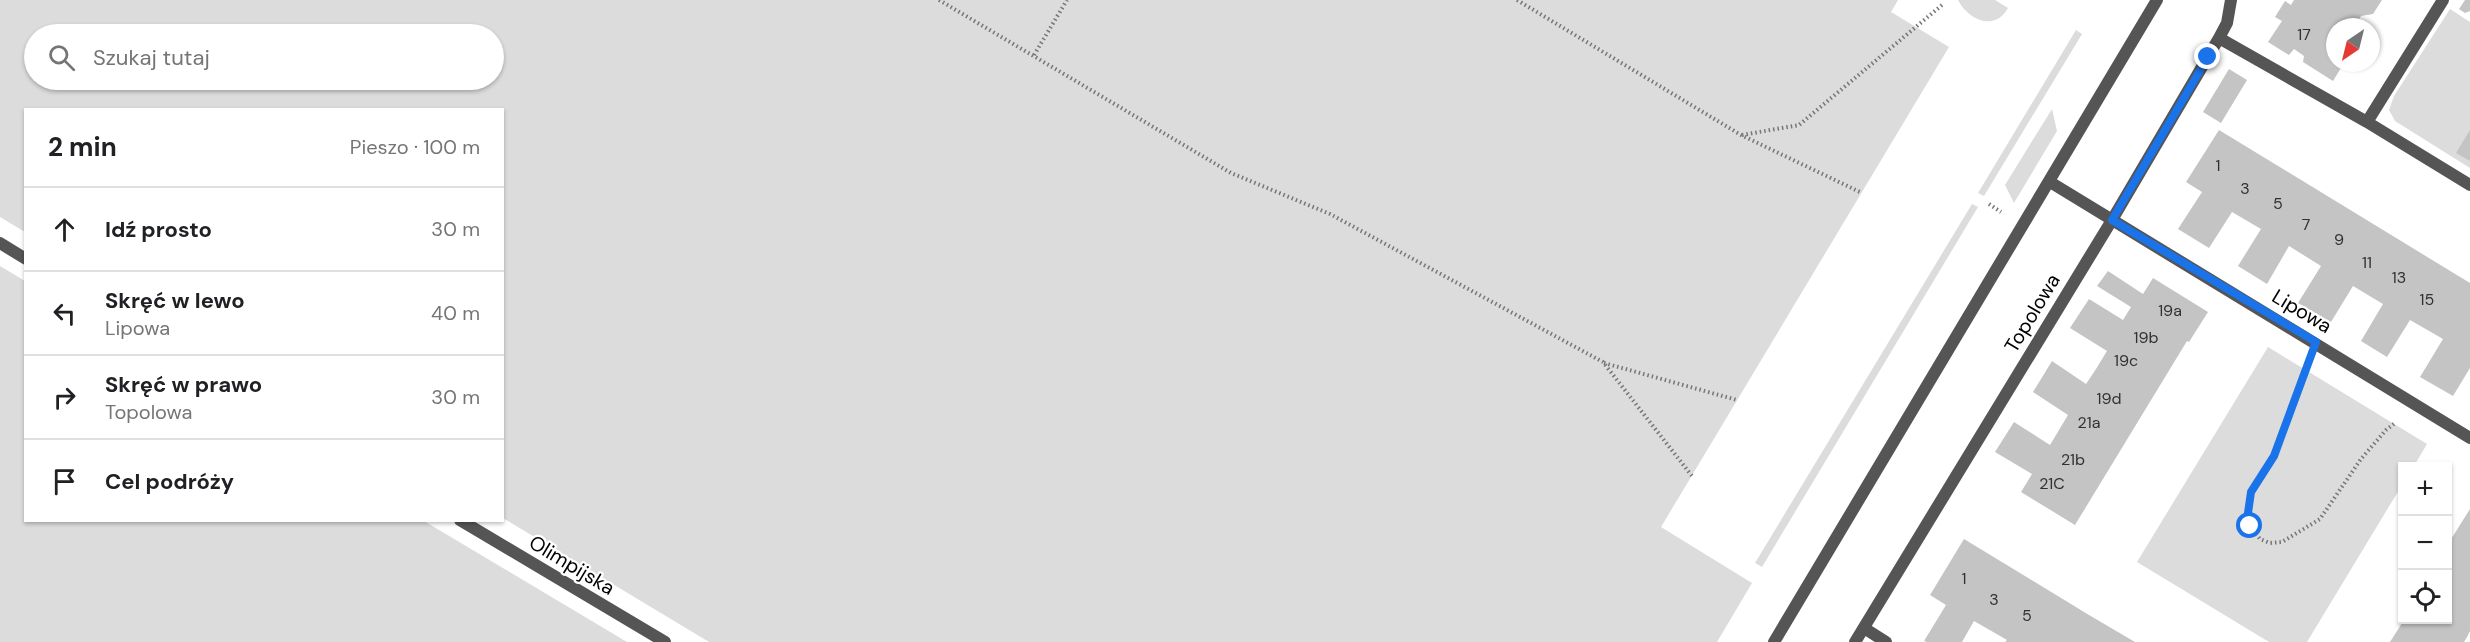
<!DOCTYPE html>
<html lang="pl">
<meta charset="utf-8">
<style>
body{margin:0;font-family:"DM Sans",sans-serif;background:#f6f6f6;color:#202124}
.controls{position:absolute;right:18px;bottom:18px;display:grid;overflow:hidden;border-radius:0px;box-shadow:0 2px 4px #0004}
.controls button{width:54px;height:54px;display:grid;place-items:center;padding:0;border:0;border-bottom:2px solid #e0e0e0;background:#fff;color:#202124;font:30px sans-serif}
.compass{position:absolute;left:2326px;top:18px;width:54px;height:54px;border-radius:50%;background:#fff;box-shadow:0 2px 4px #0004;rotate:215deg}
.stop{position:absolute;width:18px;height:18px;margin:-14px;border:4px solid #1a73e8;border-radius:50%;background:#fff}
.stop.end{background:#1a73e8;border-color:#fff;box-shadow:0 2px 6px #0008}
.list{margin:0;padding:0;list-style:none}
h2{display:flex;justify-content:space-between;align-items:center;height:78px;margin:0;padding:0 24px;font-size:26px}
h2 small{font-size:20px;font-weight:400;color:#757577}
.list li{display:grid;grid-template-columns:39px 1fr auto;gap:18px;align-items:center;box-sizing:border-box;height:84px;padding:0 24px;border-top:2px solid #e0e0e0}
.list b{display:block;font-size:22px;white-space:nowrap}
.list p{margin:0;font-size:20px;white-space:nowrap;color:#757577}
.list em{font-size:20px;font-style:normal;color:#757577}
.icon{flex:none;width:33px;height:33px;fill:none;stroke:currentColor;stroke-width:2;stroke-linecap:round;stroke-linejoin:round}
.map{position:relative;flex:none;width:2470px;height:642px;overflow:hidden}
.search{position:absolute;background:#fff;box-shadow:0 2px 4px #0004;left:24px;top:24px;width:480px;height:66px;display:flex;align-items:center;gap:15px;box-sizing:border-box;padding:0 21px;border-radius:33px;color:#757577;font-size:22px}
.panel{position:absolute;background:#fff;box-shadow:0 2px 4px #0004;left:24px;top:108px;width:480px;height:414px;border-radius:0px}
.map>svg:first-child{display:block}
.green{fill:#dcdcdc;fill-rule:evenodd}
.building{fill:#c4c4c4}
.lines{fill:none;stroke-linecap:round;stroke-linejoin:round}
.path{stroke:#777;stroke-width:4;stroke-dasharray:1.5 3;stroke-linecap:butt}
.street{stroke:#555;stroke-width:12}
.route{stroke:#1a73e8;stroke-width:8}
.labels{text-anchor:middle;stroke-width:4.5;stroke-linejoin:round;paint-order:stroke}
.number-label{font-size:16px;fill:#313131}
.street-label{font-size:20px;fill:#000;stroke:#fff}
</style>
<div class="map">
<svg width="2470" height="642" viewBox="0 0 2470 642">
<rect width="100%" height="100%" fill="#fff"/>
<path class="green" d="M0,0h1898l-7,12 58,35 -288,480 91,56 -35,59h-1008l-206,-124 -1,-408h-476l-1,122 -25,-15zM34,34h460v46h-460z
M1958,0h37l13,8c-13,24 -40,12 -50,-8z
M2450,9l20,13v146l-75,-47 -6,-11 5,-14z
M2076,30l6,4 -98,162 -6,-3z
M2052,109l5,22 -43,72 -9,-18z
M1972,204l6,3 -216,360 -7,-4z
M0,266l25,15 1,239 398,1 203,121h-627z
M2268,347l159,97 -13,22h-12v19l-95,157h-38l-132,-80z"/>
<path class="building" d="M2294,0h88l-9,14 -12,2 -6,11h-20v36h9l-11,18 -30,-19 1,-6 -10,-7 -5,6 -21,-13 14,-21 -7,-4 10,-16 6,4z
M2465,0h5v11l-5,2 -6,-4z
M2229,69l18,11 -26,43 -18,-11z
M2219,130l251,153v85l-17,28 -33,-19 23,-38 -33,-19 -23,37 -26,-16 22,-37 -30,-18 -22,36 -33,-19 23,-37 -32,-20 -22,38 -29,-18 23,-37 -29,-17 -23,36 -31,-19 24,-37 -16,-10z
M2470,130v31l-14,-8z
M2108,271l35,23 10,-16 55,34 -19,30 -2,-1 -112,184 -54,-33 11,-18 -37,-22 19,-30 36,23 18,-30 -35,-23 19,-31 34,23 10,-15 11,-18 -37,-23 19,-29 34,21 8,-13 -34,-21z
M2470,509v122l-3,6 -3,5h-74l14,-22h44v-76z
M1964,539l125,76 46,27h-130l2,-2 -33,-19 -12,21h-35l-3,-1 22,-36 -16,-10z"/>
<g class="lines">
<path class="path" d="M939,0l292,173 99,41 273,148 89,114
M1517,0l224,135 121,58
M1034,55l33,-55
M1742,135l57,-10 143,-120
M1989,204l12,8
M1604,363l133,37
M2305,368l-31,88 -23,36 -3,21 2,13 10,13 10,4 12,-1 38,-23 41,-60 25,-29 9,-7"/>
<path class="street" d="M2219,38l148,84 103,63
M2367,122l76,-122
M2050,182l420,256
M0,243l26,16
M460,520l205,122
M1864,628l22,14
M1774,642l383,-642
M1855,642l257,-422 107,-182 8,-15 4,-23"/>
</g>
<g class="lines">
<path class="route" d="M2208,57l-96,163 204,122 -42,114 -23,36 -3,21 2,13"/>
</g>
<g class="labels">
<g class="number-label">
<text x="2304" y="40">17</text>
<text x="2218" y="171">1</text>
<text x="2245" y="194">3</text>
<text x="2278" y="209">5</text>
<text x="2306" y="230">7</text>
<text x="2339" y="245">9</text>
<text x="2367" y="268">11</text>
<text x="2399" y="283">13</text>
<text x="2427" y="305">15</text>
<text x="2170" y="316">19a</text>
<text x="2146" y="343">19b</text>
<text x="2126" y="366">19c</text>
<text x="2109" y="404">19d</text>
<text x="2089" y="428">21a</text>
<text x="2073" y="465">21b</text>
<text x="2052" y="489">21C</text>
<text x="1964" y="584">1</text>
<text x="1994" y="605">3</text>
<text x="2027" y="621">5</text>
</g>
<g class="street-label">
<text transform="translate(2302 311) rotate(31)" y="7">Lipowa</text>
<text transform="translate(2032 313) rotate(-59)" y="7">Topolowa</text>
<text transform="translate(572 565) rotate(31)" y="7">Olimpijska</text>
</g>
</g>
</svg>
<div class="controls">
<button>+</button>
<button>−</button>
<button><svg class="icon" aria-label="locate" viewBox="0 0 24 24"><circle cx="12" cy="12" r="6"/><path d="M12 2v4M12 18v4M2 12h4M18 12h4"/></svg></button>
</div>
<svg class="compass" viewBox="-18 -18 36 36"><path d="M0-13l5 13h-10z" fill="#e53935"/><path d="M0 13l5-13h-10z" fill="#757577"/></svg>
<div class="stop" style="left:2250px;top:526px"></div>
<div class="stop end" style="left:2208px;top:57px"></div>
<div class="search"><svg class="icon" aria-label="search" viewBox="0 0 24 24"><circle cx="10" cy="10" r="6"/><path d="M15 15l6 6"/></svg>Szukaj tutaj</div>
<section class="panel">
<h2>2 min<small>Pieszo · 100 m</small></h2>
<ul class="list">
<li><svg class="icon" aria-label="ahead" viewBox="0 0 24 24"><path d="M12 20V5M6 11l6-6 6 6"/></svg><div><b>Idź prosto</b></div><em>30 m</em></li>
<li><svg class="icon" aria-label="left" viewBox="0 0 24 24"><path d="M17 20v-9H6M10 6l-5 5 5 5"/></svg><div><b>Skręć w lewo</b><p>Lipowa</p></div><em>40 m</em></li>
<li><svg class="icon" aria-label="right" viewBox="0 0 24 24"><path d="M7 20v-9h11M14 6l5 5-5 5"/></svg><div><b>Skręć w prawo</b><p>Topolowa</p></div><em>30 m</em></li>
<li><svg class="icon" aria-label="arrive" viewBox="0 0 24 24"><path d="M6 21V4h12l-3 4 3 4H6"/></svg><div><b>Cel podróży</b></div></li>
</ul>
</section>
</div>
